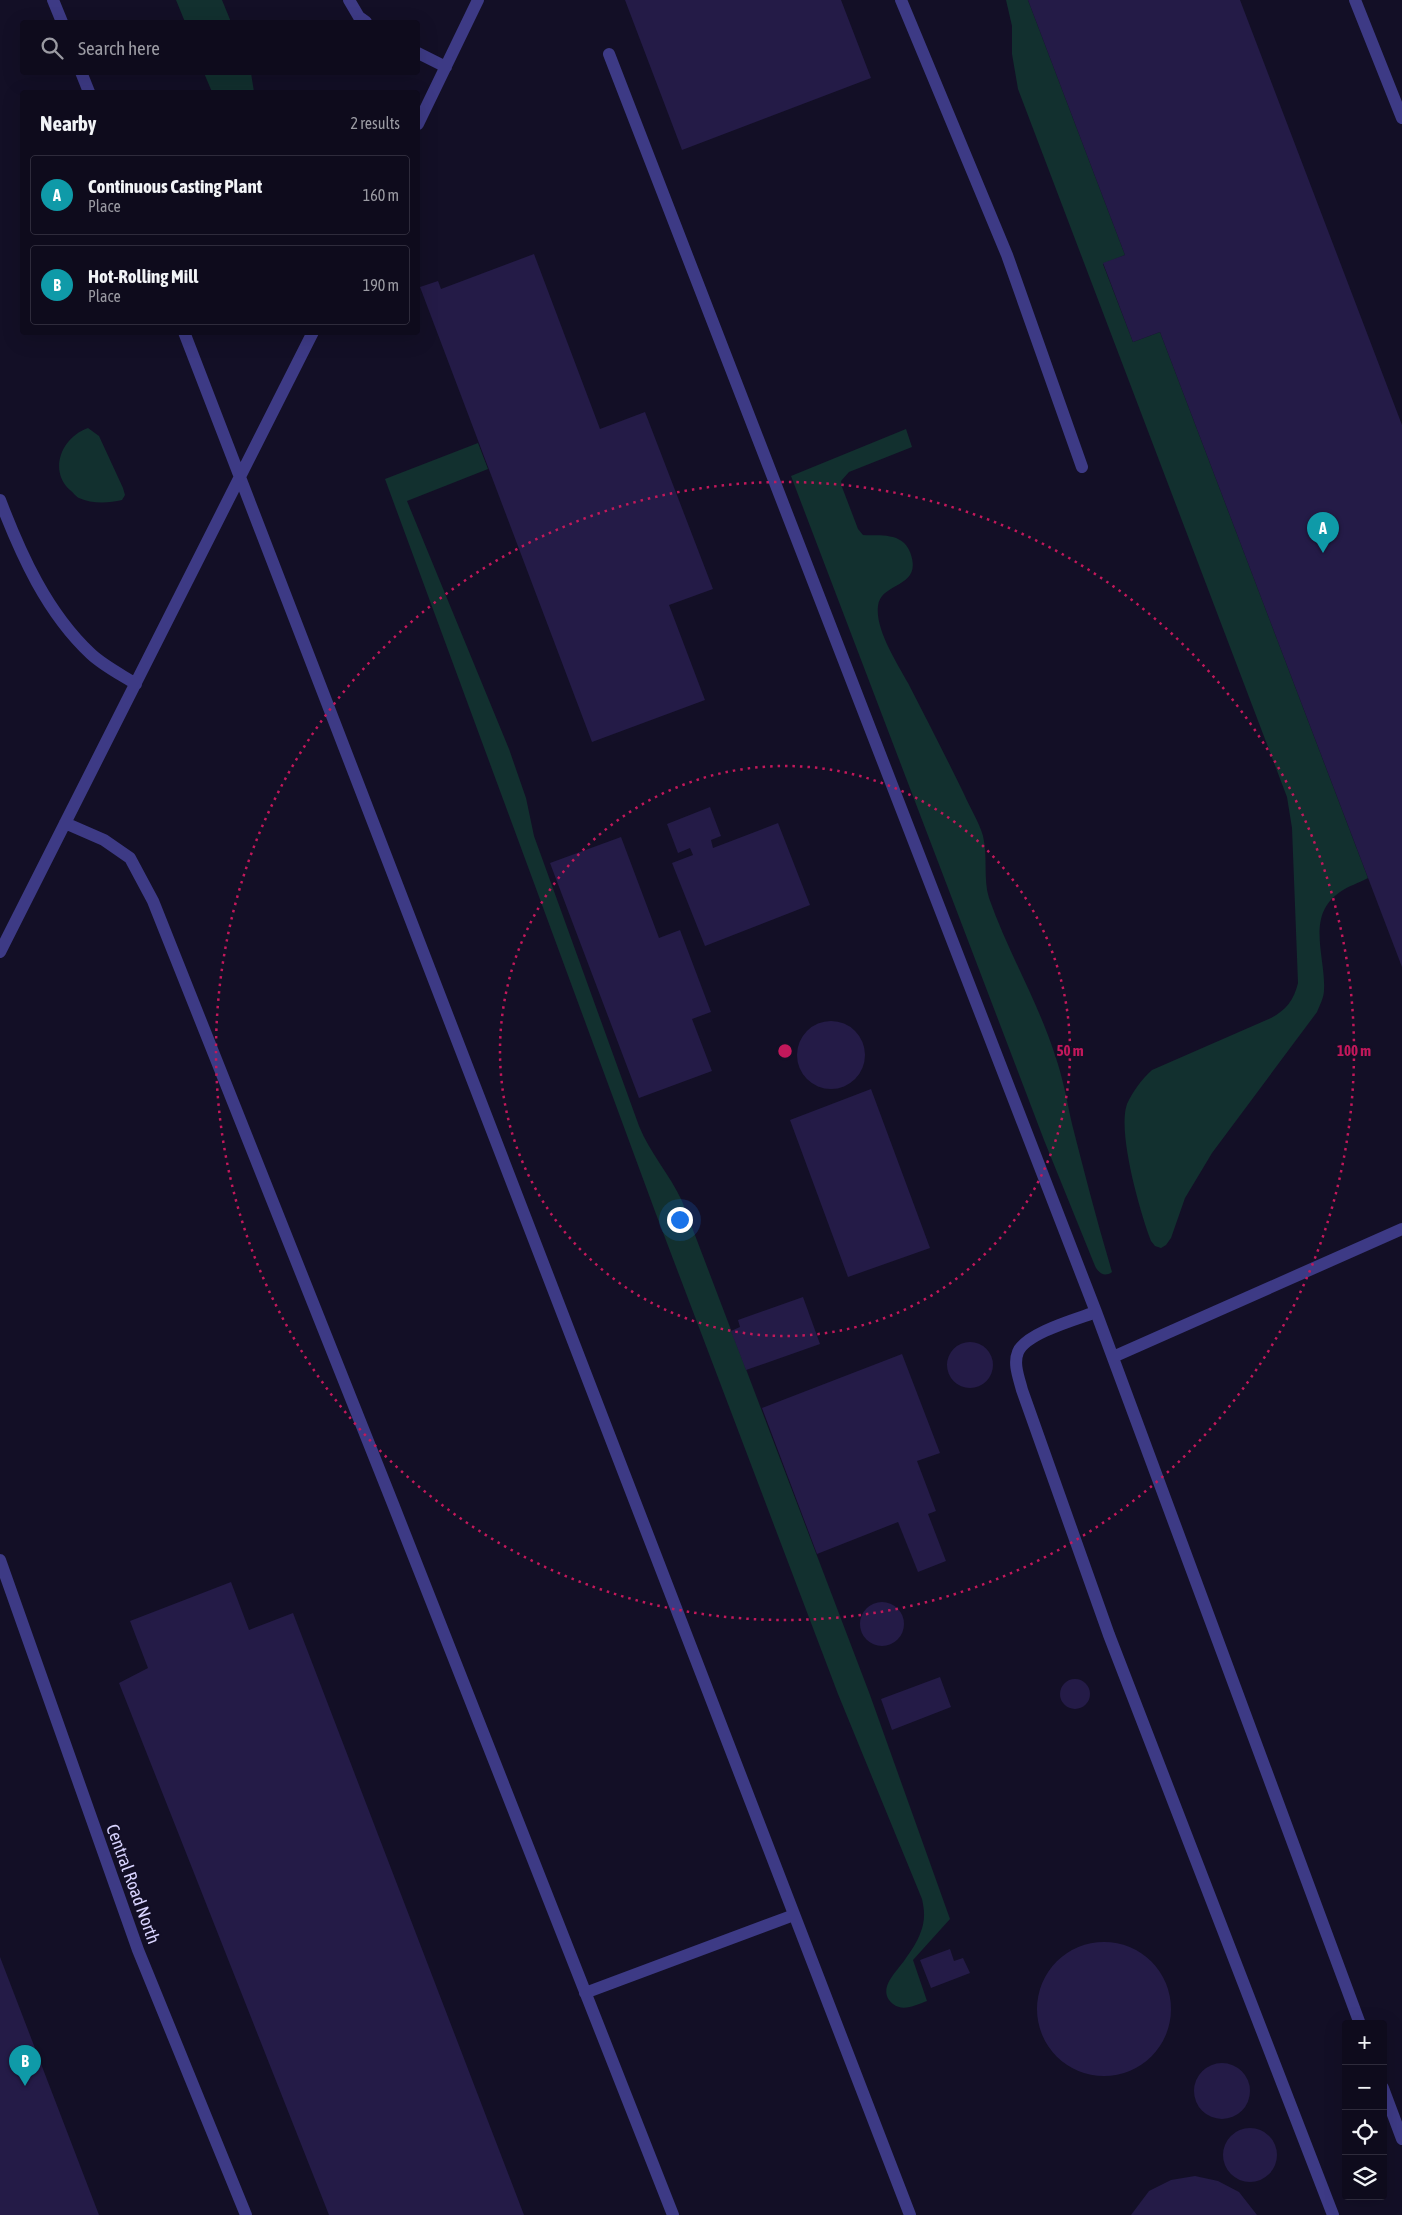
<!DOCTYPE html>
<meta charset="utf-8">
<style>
body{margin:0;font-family:"Asap Condensed",sans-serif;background:#171425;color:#f1f3f6}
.controls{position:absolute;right:15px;bottom:15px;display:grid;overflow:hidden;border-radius:5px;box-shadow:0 5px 20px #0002}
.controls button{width:45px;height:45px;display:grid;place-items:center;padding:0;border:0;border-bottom:1px solid #2e2b3b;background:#0e0b1c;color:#f1f3f6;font:25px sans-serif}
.you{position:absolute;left:679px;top:1219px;width:18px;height:18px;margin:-12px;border:4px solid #fff;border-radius:50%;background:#1a73e8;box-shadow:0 0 0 8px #1a73e833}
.badge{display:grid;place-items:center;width:32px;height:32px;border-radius:50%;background:#00e5ff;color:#fff;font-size:16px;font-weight:700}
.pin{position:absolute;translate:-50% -41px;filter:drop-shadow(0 1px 2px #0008)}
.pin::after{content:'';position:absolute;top:26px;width:18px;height:15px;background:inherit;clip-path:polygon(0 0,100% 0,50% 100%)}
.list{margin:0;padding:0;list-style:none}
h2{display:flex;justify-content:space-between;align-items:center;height:65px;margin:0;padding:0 20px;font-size:21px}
h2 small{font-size:16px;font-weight:400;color:#9b9ba3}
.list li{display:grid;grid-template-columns:32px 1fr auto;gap:15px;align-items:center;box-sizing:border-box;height:80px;margin:0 10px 10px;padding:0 10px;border:1px solid #2e2b3b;border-radius:5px}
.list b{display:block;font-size:19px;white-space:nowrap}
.list p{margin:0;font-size:16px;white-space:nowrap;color:#9b9ba3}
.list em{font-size:16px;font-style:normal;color:#9b9ba3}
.icon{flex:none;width:28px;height:28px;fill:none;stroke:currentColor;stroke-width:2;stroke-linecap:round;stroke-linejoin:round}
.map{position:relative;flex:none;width:1402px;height:2215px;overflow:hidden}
.search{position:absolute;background:#0e0b1c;box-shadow:0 5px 20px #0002;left:20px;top:20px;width:400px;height:55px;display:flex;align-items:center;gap:12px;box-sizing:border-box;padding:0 18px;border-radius:5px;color:#9b9ba3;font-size:19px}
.panel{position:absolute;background:#0e0b1c;box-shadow:0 5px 20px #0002;left:20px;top:90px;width:400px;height:245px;border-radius:5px}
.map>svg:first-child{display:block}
.green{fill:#12302f}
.building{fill:#241b47}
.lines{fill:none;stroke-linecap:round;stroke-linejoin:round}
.service{stroke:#3d3a85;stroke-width:12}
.ring{fill:none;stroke:#c2185b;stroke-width:2.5;stroke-dasharray:2.5 5}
.labels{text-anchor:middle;stroke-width:4;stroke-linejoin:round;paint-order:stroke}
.street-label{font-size:18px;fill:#d9d4ff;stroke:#130f26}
.centre{fill:#c2185b;stroke:#130f26;stroke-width:2.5}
.ring-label{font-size:15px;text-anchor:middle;font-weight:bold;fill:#c2185b;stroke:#130f26;stroke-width:4;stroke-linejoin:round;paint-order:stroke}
</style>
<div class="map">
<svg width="1402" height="2215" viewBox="0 0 1402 2215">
<rect width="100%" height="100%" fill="#130f26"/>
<path class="green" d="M176,0h46l9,22h-46z
M1006,0h22l97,255 -22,9 30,78 27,-10 208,546c-9,5 -20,8 -28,14 -35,24 -14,65 -16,98 0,7 -4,15 -7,22l-105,141 -27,45 -14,40 -5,7 -5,3 -6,-2 -4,-5c-11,-29 -34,-109 -24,-137 6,-13 15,-25 25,-34l119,-52c15,-8 23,-18 27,-35l-6,-155 -5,-31 -269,-708 -6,-35v-28z
M204,73h47l3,19h-42z
M88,428l11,8 24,52 2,7 -3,5c-13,3 -30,4 -43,-2 -3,-1 -6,-6 -9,-8 -22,-20 -8,-53 18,-62z
M906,429l6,18 -63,25 -8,9 1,6 16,42 5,6c17,1 39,-3 47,17 14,37 -29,29 -32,54 -3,23 19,57 30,77 19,37 38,74 56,111 6,14 15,28 19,42 5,20 0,43 6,62 19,54 49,104 66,157 8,23 12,46 17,69 12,47 24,94 38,141l2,7c-8,6 -14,0 -17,-6l-51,-126 -253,-664z
M478,443l10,26 -81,32 102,248 17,49 8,38 105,290c11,27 31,49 43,75l188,494 80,224 -37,41 14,41c-11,4 -24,11 -34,3 -18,-15 5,-33 13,-46 5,-7 11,-16 14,-24 5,-12 5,-22 2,-35l-84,-205 -182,-480 -271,-735z"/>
<path class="building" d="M625,0h216l30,78 -189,72z
M1028,0h212l162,425v542l-242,-635 -27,10 -30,-79 22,-8z
M534,254l66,175 45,-17 68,177 -44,16 36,95 -113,42 -172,-455 18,-6 3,8z
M710,807l11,29 -10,4 2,8 65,-25 32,82 -105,41 -33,-83 21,-8 -3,-7 -12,5 -11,-29z
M621,837l38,101 21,-8 31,82 -19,7 20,52 -73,27 -89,-235z
M797 1055a34 34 0 1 1 68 0a34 34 0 1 1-68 0Z
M871,1089l59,159 -82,29 -58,-157z
M803,1297l17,47 -74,26 -15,-39 9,-4 -2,-7z
M947 1365a23 23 0 1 1 46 0a23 23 0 1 1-46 0Z
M902,1354l38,99 -23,8 19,50 -8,3 18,47 -28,11 -20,-50 -81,32 -55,-146z
M231,1582l18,48 44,-17 231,602h-195l-210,-532 29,-15 -18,-47z
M860 1624a22 22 0 1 1 44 0a22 22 0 1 1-44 0Z
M940,1677l11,30 -59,23 -11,-31z
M1060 1694a15 15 0 1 1 30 0a15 15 0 1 1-30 0Z
M1037 2009a67 67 0 1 1 134 0a67 67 0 1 1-134 0Z
M950,1949l4,12 9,-3 7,15 -39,15 -11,-28z
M0,1957l99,258h-99z
M1194 2091a28 28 0 1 1 56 0a28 28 0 1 1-56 0Z
M1223 2155a27 27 0 1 1 54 0a27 27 0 1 1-54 0Z
M1195,2176l23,5 21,11 18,23h-126l18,-24 22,-11z"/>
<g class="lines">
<path class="service" d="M53,0l9,22
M349,0l10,17 7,5
M901,0l106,255 75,212
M1355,0l47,118
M418,53l28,14
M609,54l487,1258 264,712
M81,72l8,20
M418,124l60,-124
M184,332l726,1883
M0,500c21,55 47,113 91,154 13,12 29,20 45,30
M65,823l39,17 26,18 23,43 240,603 280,711
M0,952l313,-620
M1096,1312c-19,7 -70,21 -78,40 -5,12 1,26 4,38l87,245 224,580
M1113,1357l289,-128
M0,1560l138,390 108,265
M585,1993l209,-78
M1383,2088l19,51"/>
</g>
<g class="ring">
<circle cx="785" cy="1051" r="285"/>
<circle cx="785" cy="1051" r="569"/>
</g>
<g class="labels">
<g class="street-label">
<text transform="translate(133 1884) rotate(70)" y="6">Central Road North</text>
</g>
</g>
<circle cx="785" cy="1051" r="8" class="centre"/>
<g class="ring-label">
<text x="1070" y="1056">50 m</text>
<text x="1354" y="1056">100 m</text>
</g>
</svg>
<div class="controls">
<button>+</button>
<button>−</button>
<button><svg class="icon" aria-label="locate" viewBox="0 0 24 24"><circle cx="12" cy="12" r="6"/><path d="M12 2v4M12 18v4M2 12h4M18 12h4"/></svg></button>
<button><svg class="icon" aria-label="layers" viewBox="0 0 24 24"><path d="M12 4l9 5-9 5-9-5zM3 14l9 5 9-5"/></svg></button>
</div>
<div class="you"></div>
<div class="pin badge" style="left:1323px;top:553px;background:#0f9aa8">A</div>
<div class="pin badge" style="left:25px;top:2086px;background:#0f9aa8">B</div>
<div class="search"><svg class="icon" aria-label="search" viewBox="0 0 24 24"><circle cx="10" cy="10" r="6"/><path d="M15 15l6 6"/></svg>Search here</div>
<section class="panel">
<h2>Nearby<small>2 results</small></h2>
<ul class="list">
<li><span class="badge" style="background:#0f9aa8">A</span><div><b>Continuous Casting Plant</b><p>Place</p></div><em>160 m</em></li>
<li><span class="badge" style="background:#0f9aa8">B</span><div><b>Hot-Rolling Mill</b><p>Place</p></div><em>190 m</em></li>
</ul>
</section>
</div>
